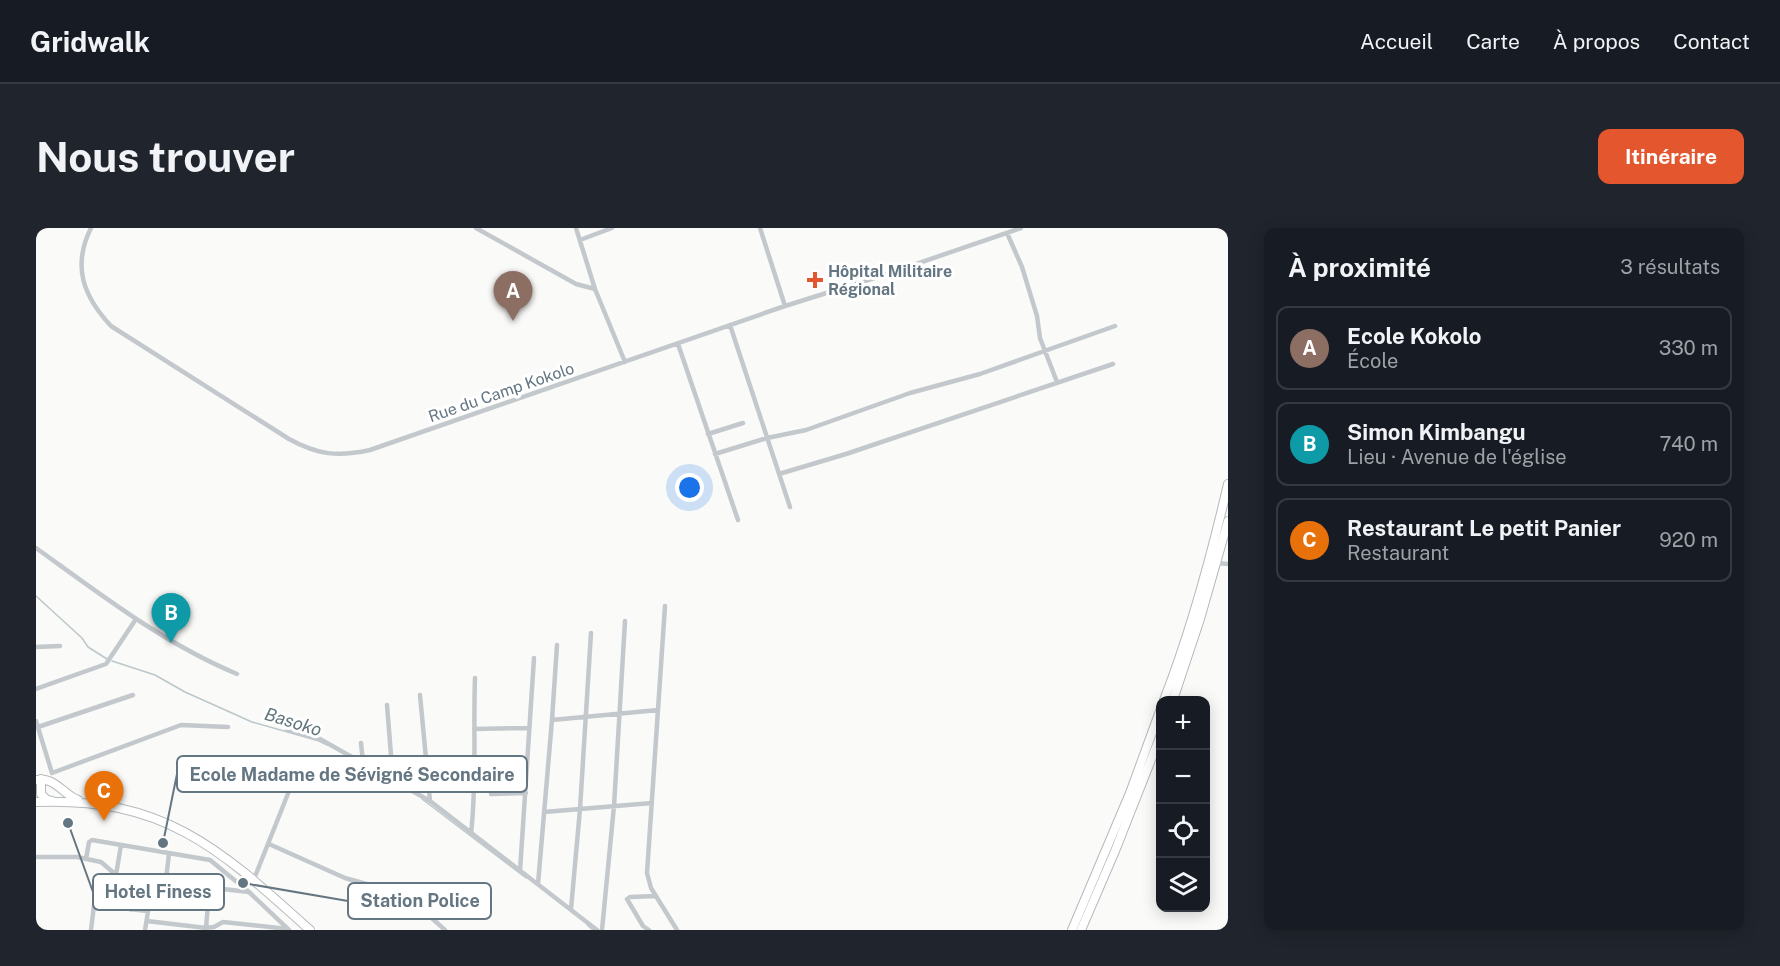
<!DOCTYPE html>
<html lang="fr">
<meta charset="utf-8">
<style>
body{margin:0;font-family:"Public Sans",sans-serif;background:#20242c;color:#f1f3f6}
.controls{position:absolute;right:18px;bottom:18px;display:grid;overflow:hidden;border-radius:12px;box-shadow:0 3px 15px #0003}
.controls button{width:54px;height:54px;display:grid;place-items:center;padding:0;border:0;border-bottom:2px solid #363941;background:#171b24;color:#f1f3f6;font:30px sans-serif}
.you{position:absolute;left:654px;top:260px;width:21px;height:21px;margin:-15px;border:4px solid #fff;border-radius:50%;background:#1a73e8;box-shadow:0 0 0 9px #1a73e833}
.badge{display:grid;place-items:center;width:39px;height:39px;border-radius:50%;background:#e4572e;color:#fff;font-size:20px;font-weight:700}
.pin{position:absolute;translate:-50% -50px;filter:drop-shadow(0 2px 3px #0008)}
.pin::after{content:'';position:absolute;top:32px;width:21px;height:18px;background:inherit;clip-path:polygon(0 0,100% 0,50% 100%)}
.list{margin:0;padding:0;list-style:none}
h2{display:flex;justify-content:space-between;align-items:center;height:78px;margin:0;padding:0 24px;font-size:26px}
h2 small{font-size:20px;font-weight:400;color:#9ea1a6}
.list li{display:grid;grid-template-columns:39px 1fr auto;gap:18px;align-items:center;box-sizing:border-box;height:84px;margin:0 12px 12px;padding:0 12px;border:2px solid #363941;border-radius:12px}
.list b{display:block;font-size:22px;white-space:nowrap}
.list p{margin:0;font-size:20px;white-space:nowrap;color:#9ea1a6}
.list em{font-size:20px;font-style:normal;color:#9ea1a6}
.icon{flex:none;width:33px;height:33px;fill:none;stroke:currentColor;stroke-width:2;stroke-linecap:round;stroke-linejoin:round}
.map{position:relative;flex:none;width:1192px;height:702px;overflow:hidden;border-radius:12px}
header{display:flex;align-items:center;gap:36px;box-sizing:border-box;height:84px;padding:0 30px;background:#171b24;border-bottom:2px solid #363941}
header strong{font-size:28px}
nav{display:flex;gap:33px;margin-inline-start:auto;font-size:21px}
.intro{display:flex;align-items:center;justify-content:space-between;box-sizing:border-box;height:144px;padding:0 36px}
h1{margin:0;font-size:42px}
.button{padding:15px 27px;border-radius:12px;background:#e4572e;color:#fff;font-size:21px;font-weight:700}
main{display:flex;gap:36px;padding:0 36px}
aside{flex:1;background:#171b24;border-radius:12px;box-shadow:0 3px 15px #0003}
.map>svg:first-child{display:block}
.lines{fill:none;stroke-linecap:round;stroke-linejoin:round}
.stream{stroke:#bbc7cb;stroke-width:1.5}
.primary-casing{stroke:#b5babe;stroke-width:10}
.trunk-casing{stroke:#b4b9bd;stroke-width:10}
.minor{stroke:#c3c8cc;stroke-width:4.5}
.primary{stroke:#fff;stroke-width:8}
.trunk{stroke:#fff;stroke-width:8}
.poi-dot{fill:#e4572e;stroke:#fff;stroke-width:2}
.labels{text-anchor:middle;stroke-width:6;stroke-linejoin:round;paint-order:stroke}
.poi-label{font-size:16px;font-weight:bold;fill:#657683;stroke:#fff;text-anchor:start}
.street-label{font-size:16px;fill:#657683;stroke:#fff}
.water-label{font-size:18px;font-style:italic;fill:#60757c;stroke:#fff}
.leader{fill:none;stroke:#657683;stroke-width:2}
.callout-dot{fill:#657683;stroke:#fff;stroke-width:2}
.callout{fill:#fff;stroke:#657683;stroke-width:2}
.callout-label{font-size:18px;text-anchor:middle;font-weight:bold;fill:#657683}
</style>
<header>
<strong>Gridwalk</strong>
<nav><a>Accueil</a><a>Carte</a><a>À propos</a><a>Contact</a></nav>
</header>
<div class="intro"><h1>Nous trouver</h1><a class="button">Itinéraire</a></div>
<main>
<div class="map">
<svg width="1192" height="702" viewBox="0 0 1192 702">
<rect width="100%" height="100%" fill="#fafaf8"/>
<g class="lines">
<path class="stream" d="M0,368l46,42 6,9 19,12
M76,433l43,14 30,17 67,30 67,19 8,4
M386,571l104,79
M551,697l6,5"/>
<defs>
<path id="primary" d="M5,551v15l6,6 5,1
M0,552c18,-4 27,14 42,20
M0,574c129,-5 184,47 274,128"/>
<path id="trunk" d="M1128,472c27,-69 47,-143 64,-216
M1137,472l27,-81 28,-98
M1036,702l58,-137 30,-82
M1045,702l34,-79 45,-114"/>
</defs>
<use href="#primary" class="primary-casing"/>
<use href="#trunk" class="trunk-casing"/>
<path class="minor" d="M55,0c-19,38 -8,68 20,98l178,113c29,16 49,18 81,11l415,-144 99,-31 137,-47
M440,0l100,56 19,5
M540,0l19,61 30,73
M724,0l25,78
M971,5l15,34 15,49 3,22 17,44
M544,12l32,-12
M694,97l60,182
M642,116l60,176
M672,206l35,-11
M679,226l52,-16 39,-8 104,-37 70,-19 135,-48
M743,246l67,-20 267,-90
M0,320c64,46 127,95 201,126
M1181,335l11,1
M629,378l-18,267 4,15 26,42
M0,419l24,-1
M0,461l70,-25 30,-45
M384,467l10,106
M351,477l6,75
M516,492l5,-75
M0,493l16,52 129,-48 47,2
M2,499l95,-32
M251,501l33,10 110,62 167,129
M438,501l54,-1
M325,515l2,19
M455,566l35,-1
M508,584l108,-9
M435,606c6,-52 2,-104 4,-156
M233,616l76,34 50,14 21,12 29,26
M0,629h41l24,5 28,24 36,2 41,5 8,-5 35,4
M50,631l3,-17 3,-2 118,20 39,32 40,38
M484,643l14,-213
M80,647l5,-30
M218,651l43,-108
M502,656l14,-164 106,-10
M93,658l2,24
M129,660l4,-34
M535,681l9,-100 11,-176
M111,693l59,7 8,-1 9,-5 65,7
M170,700l3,-36
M55,702l3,-25 53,6
M109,702l7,-43
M566,702l12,-124 11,-185
M613,702l-6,-4 -16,-27 3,-2 26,-1"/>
<use href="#primary" class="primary"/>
<use href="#trunk" class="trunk"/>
</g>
<path class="poi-dot" d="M776 43h6v6h6v6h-6v6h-6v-6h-6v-6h6z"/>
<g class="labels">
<g class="poi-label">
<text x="792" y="49">Hôpital Militaire<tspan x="792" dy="18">Régional</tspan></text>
</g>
<g class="street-label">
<text transform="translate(465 164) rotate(-19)" y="6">Rue du Camp Kokolo</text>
</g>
<g class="water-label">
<text transform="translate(257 494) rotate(17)" y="6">Basoko</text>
</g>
</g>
<path class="leader" d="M127 615L141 546M32 595L57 664M207 655L312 673"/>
<g class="callout-dot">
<circle cx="127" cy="615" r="6"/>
<circle cx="32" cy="595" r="6"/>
<circle cx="207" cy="655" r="6"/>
</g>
<g class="callout">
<rect x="141" y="528" width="350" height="36" rx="6"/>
<rect x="57" y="646" width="131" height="36" rx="6"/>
<rect x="312" y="655" width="143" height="36" rx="6"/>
</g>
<g class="callout-label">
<text x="316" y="553">Ecole Madame de Sévigné Secondaire</text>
<text x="122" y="670">Hotel Finess</text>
<text x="384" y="679">Station Police</text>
</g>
</svg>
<div class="controls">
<button>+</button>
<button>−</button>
<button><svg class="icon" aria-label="locate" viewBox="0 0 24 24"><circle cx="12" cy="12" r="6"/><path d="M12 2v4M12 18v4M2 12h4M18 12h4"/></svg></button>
<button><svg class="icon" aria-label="layers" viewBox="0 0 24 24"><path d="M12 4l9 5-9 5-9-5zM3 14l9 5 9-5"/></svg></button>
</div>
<div class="you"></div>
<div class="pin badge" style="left:477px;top:93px;background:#8d6e63">A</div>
<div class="pin badge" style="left:135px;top:415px;background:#0f9aa8">B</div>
<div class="pin badge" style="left:68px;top:593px;background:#e8710a">C</div>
</div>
<aside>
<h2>À proximité<small>3 résultats</small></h2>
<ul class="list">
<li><span class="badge" style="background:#8d6e63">A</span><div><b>Ecole Kokolo</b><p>École</p></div><em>330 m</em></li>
<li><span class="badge" style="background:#0f9aa8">B</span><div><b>Simon Kimbangu</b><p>Lieu · Avenue de l'église</p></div><em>740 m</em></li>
<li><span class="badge" style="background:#e8710a">C</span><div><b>Restaurant Le petit Panier</b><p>Restaurant</p></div><em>920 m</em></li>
</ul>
</aside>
</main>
